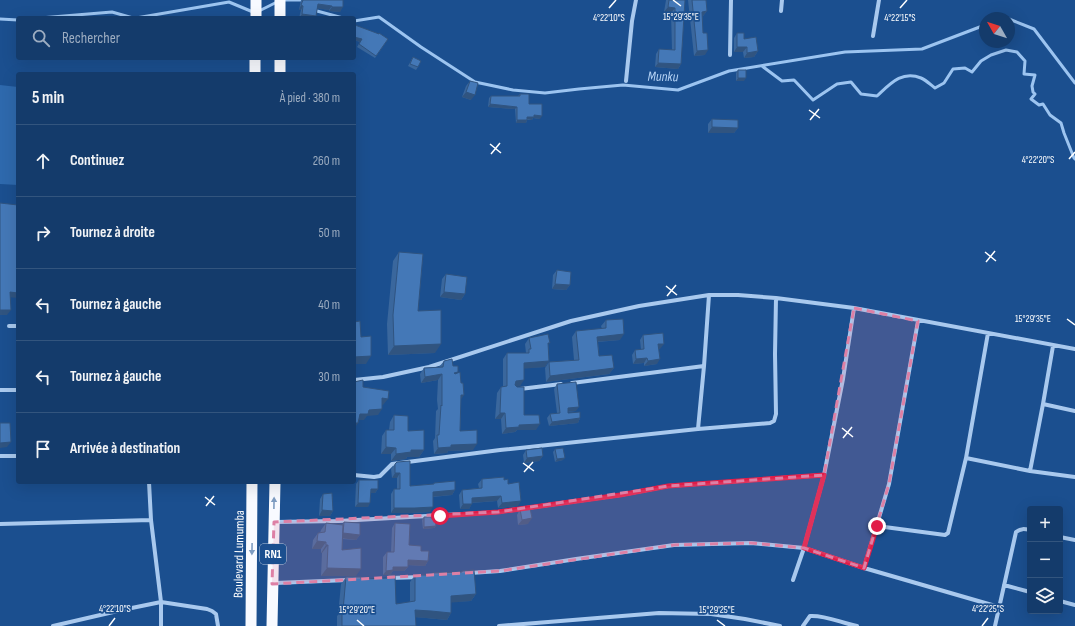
<!DOCTYPE html>
<html lang="fr">
<meta charset="utf-8">
<style>
body{margin:0;font-family:"Sofia Sans Condensed",sans-serif;background:#1d4271;color:#f1f3f6}
.controls{position:absolute;right:12px;bottom:12px;display:grid;overflow:hidden;border-radius:4px;box-shadow:0 4px 16px #0002}
.controls button{width:36px;height:36px;display:grid;place-items:center;padding:0;border:0;border-bottom:1px solid #33557e;background:#143b6b;color:#f1f3f6;font:20px sans-serif}
.compass{position:absolute;left:979px;top:12px;width:36px;height:36px;border-radius:50%;background:#143b6b;box-shadow:0 4px 16px #0002;rotate:309deg}
.stop{position:absolute;width:12px;height:12px;margin:-9px;border:3px solid #e11d48;border-radius:50%;background:#fff}
.stop.end{background:#e11d48;border-color:#fff;box-shadow:0 1px 4px #0008}
.list{margin:0;padding:0;list-style:none}
h2{display:flex;justify-content:space-between;align-items:center;height:52px;margin:0;padding:0 16px;font-size:17px}
h2 small{font-size:13px;font-weight:400;color:#9dadc1}
.list li{display:grid;grid-template-columns:26px 1fr auto;gap:12px;align-items:center;box-sizing:border-box;height:72px;padding:0 16px;border-top:1px solid #33557e}
.list b{display:block;font-size:15px;white-space:nowrap}
.list em{font-size:13px;font-style:normal;color:#9dadc1}
.icon{flex:none;width:22px;height:22px;fill:none;stroke:currentColor;stroke-width:2;stroke-linecap:round;stroke-linejoin:round}
.map{position:relative;flex:none;width:1075px;height:626px;overflow:hidden}
.search{position:absolute;background:#143b6b;box-shadow:0 4px 16px #0002;left:16px;top:16px;width:340px;height:44px;display:flex;align-items:center;gap:10px;box-sizing:border-box;padding:0 14px;border-radius:4px;color:#9dadc1;font-size:15px}
.panel{position:absolute;background:#143b6b;box-shadow:0 4px 16px #0002;left:16px;top:72px;width:340px;height:412px;border-radius:4px}
.map>svg:first-child{display:block}
.green{fill:#2e69ad}
.lines{fill:none;stroke-linecap:round;stroke-linejoin:round}
.stream{stroke:#9cc4f0;stroke-width:3}
.minor{stroke:#a9c9ee;stroke-width:4}
.trunk{stroke:#f8faff;stroke-width:11}
.wall{fill:#3a679d}
.shaded-wall{fill:#305480}
.building{fill:#4478b7;stroke:#305480}
.oneway{fill:#7e9cc1}
.route{stroke:#e11d48;stroke-width:5}
.marked{fill:#dd80a5;fill-opacity:0.2;stroke:#dd80a5;stroke-width:3;stroke-dasharray:8 5;stroke-linejoin:round}
.ticks{fill:none;stroke:#fff;stroke-width:1.5}
.labels{text-anchor:middle;stroke-width:3.5;stroke-linejoin:round;paint-order:stroke}
.shield{fill:#1b4f8f;stroke:#bbcadd;stroke-width:1}
.shield-label{font-size:12px;font-weight:bold;fill:#fff}
.street-label{font-size:13px;fill:#fff;stroke:#1b4f8f}
.water-label{font-size:14px;font-style:italic;fill:#b5d3f5;stroke:#1b4f8f}
.ticks-label{font-size:10px;text-anchor:middle;fill:#fff;stroke:#1b4f8f;stroke-width:3.5;stroke-linejoin:round;paint-order:stroke}
</style>
<div class="map">
<svg width="1075" height="626" viewBox="0 0 1075 626">
<rect width="100%" height="100%" fill="#1b4f8f"/>
<path class="green" d="M0,85l18,2v98l-18,-1z"/>
<g class="lines">
<path class="stream" d="M282,0h22
M314,9l3,2 26,7
M259,11l18,-9
M40,18l72,-6 21,6
M136,18l93,-16 24,10
M1004,18h3
M0,19l18,1
M1009,19l25,10 41,54
M354,21l25,-4 42,30 54,35 38,8 32,3 34,-4 44,-4 55,5 51,-19 116,-19 77,-3 63,-24
M762,66l20,15 12,-1 19,20 24,-16 14,-2 10,12 16,2c13,-12 25,-26 44,-18 5,2 10,7 14,10l9,-5 9,-14 12,-1 7,4 9,-11 10,-6 15,-5 11,2 8,9 -1,13 11,1 -3,11 1,6 2,2 -4,5 8,6 4,-1 7,11 11,8 3,10 10,25 1,1"/>
<path class="minor" d="M781,11l1,-11
M873,36l6,-36
M730,55l1,-55
M626,81l6,-60 4,-21
M9,326h9
M354,380l29,-3 46,-10 142,-46 68,-15 70,-11h29l38,3 78,10 221,41
M572,383l132,-17
M520,389l41,-5
M0,390h18
M1043,404l32,7
M698,429l6,-63 5,-71
M0,456h18
M966,458l64,13 45,6
M1030,471l13,-67 10,-58
M354,475l20,2 6,-1 12,-12 108,-14 198,-21 72,-6 4,-2 2,-7 -1,-60 1,-56
M149,482l2,38 10,82v24
M275,522l64,-1 159,-9 122,-17 48,-9 156,-11
M0,524l151,-4
M877,526l68,9 3,-2 18,-75 22,-125
M1060,537l15,3
M864,568l135,39
M470,573l30,-2 76,-12 98,-14 77,-2 53,5 60,20 25,-84 29,-163
M390,578l30,-1
M793,580l11,-32 20,-73 19,-96 11,-71
M275,583l73,-3
M1004,585l26,7
M1060,601l15,4
M53,626l69,-16 39,-8 46,7 5,2 4,3 2,12
M499,626l160,-13 52,1 34,5 35,7
M803,626l7,-10c16,-1 31,7 47,10
M995,626l21,-94c5,-4 9,-3 14,-2"/>
<path class="trunk" d="M256,18v-18
M280,18v-18
M255,74v-16
M280,74v-16
M251,626l1,-144
M272,626l3,-144"/>
</g>
<path class="wall" d="M301,0h42l-3,12 -11,-1v-1l-12,-2 -1,8 -1,2h-16l2,-8h-2z
M666,0h19l-4,64 -3,5 -23,-2 1,-13 3,-5 13,1 -1,-37 -7,-1z
M688,0h18l1,11 -4,5h-1l1,17 2,22 -11,1z
M355,25l33,14 -13,19 -18,-11 3,-5 -6,-2v-14z
M737,33l21,18 -4,6 -10,1 -1,-6h-9v-14z
M413,57l5,10 -2,3 -8,-4z
M738,70l6,11h-8v-8z
M470,81l1,19 -9,-3 4,-11z
M520,94l9,10 11,15 -7,-1 -1,2h-5l-1,3h-10l-1,-14 -27,-2 1,-9 2,-2h27z
M712,119l26,9 -4,5h-26v-9z
M399,252l19,59 17,42 -47,2 -1,-31 6,-63z
M557,270l13,15 -4,5 -14,-1 1,-14z
M446,274l19,20 -4,6 -21,-3 2,-18z
M606,320l14,20 -22,2 1,14 15,12 -5,6 -63,8 -1,-14 4,-6 25,-2 -2,-23 4,-6 26,-2 -1,-3z
M643,335l17,14h-1l-2,15 -13,2v-3l-11,1 -1,-9 3,-5h6l-1,-10z
M529,338l19,7 1,16 -4,6 -21,1 -4,18h-4l8,29 12,15h-19l-2,2 -13,2 -1,-15h-6l2,-26 4,-6h2v-28l4,-6h19l-1,-9z
M444,361l17,39 -1,31 13,19 -25,1 -1,2 -13,1 -1,-13 2,-3 1,-27 2,-2 -1,-9 1,-20 -17,3 -1,-9 4,-6 15,-1z
M557,384l19,27 -8,1v1l12,5 -2,5 -29,3 -2,-8 3,-4 7,-1 -3,-24z
M394,415l30,35 -5,7h-12l-1,2 -15,2v-7h-10l1,-18 4,-6h3l1,-8z
M555,449l8,11 -8,2 -2,-10z
M526,450l17,6 -4,5 -15,2 -1,-8z
M395,464l15,22 23,-2 1,-1 21,7 -3,5 -19,2 -3,15 -19,1h-20v-19l3,-5h3v-11h-5l-1,-9z
M482,479l22,1 4,4 10,22 -20,2 -1,-7 -25,2 -3,6h-9l-1,-14 3,-5 17,-2 -1,-4z
M359,480l19,9 -3,4h-4l-3,14h-13l1,-23z
M323,494l10,17 -3,5h-11l1,-17z
M520,509l8,15 -10,1 -1,-10z
M424,517l12,9 -2,2 -11,1 -1,-9z
M344,522l16,13 -4,5 -14,-1v11l14,26h-35l1,-23h-1v-4h-9l1,-9 5,-7h2l1,-3 5,-7 16,2z
M395,523l14,22 12,6 7,10 -3,5 -17,-1v2l-4,4h-11l-3,4h-7v-18l4,-5h4l1,-24z
M462,571l14,23 -5,7 -20,1v11l-4,7 -21,-2 -10,-1v9h-79v-10l1,-1 3,-31 5,-7 15,2 25,-1 2,-3 8,29 14,-2v-20l5,-7h16l1,-2 29,-1z"/>
<path class="shaded-wall" d="M318,4l14,2 -3,4 -14,-2z
M301,5l2,1 -2,4h-2z
M332,7h11l-3,5 -11,-1z
M668,7l7,1 -4,5 -7,-1z
M707,11l-4,5 -4,1 3,-5z
M302,14l14,2 -1,2h-16z
M354,37l8,2 -2,3 -6,-2z
M737,47h10l-4,5h-9z
M708,50l-3,5 -11,1 3,-5z
M758,51l-4,6 -10,1 3,-5z
M658,63l23,1 -3,5 -23,-2z
M738,78h8l-2,3h-8z
M466,92l9,3 -4,5 -9,-3z
M490,104l27,3 -2,2 -27,-2z
M534,115l8,1 -2,3 -7,-1 -1,2 -6,-1 1,-2z
M517,120h10l-1,3h-10z
M712,127l26,1 -4,5h-26z
M555,284l15,1 -4,5 -14,-1z
M10,292l8,1v5l-11,-1z
M444,292l21,2 -4,6 -21,-3z
M0,310h11l-4,5h-7z
M624,334l-4,6 -27,2 4,-5z
M441,344l-6,9 -47,2 6,-9z
M658,344h6l-4,5h-5z
M371,356l-5,8h-12v-7z
M647,358l-3,5 -11,1 3,-5z
M660,359l-3,5 -13,2 4,-5z
M549,361l-4,6 -25,2 4,-6z
M614,368l-5,6 -63,8 4,-6z
M442,374l-4,6 -17,3 4,-6z
M524,380l-4,6 -8,1 4,-6z
M461,395h3l-4,6z
M382,398l6,1 -5,6 -5,-1z
M579,407l-3,4 -11,1 3,-4z
M382,409l-4,6 -11,1 -3,4h-9l5,-6 9,-4z
M500,413h5l-4,6h-6z
M580,418l-2,5 -29,3 3,-4z
M354,423h4l-4,6z
M540,424l-4,6h-19l-2,2 -13,2 4,-6 13,-3z
M11,442l-4,5 -7,1v-5z
M477,444l-4,6 -25,1 -1,2 -13,1 4,-6 13,-3z
M386,447l10,1 -5,6h-10z
M411,450h13l-5,7h-12l-1,2 -15,2 5,-7z
M543,456l-4,5 -15,2 3,-5z
M565,458l-2,2 -8,2 2,-3z
M395,473h5l-3,5h-5z
M371,489h7l-3,4h-7z
M455,490l-3,5 -23,2 4,-5z
M501,496l-4,5 -29,2 4,-5z
M521,501l-3,5 -20,2 4,-5z
M358,503h12l-2,4h-13z
M463,504h9l-3,5h-9z
M433,507l-3,5 -19,1h-20l3,-5z
M322,510l11,1 -3,5h-11z
M532,518l-4,6 -10,1 4,-5z
M436,526l-2,2 -11,1 1,-2z
M343,533l17,2 -4,5 -16,-2z
M317,541l9,1 -5,7h-9z
M326,545h2l-6,8h-1z
M408,560l20,1 -3,5 -20,-1z
M393,567h15l-4,4h-11l-3,4h-7l3,-4z
M327,568l34,1 -5,7h-35z
M476,594l-5,7 -25,2 5,-7z
M415,610l16,1 20,2 -4,7 -21,-2 -16,-1z"/>
<path class="building" d="M303,0h40v7h-11v-1l-14,-2 -2,12 -14,-2 1,-8 -2,-1z
M669,0h16l-4,64 -23,-1 1,-14 16,1v-42l-7,-1z
M692,0h14l1,11 -5,1 1,21h4l1,17 -11,1z
M355,25l24,9v-1l9,6 -12,17 -17,-12 3,-5 -8,-2v-9z
M737,33h7v6l12,-2 2,14 -11,2v-6h-10z
M413,57l8,4 -3,6 -8,-3z
M738,70h8v8h-8z
M470,81l8,2 -3,12 -9,-3z
M520,94h9v10h13v12l-8,-1v2h-7v3h-10v-13l-27,-3 1,-8h29z
M712,119l26,1v8l-26,-1z
M0,203l18,2v88l-8,-1 1,18h-11z
M399,252l24,2 -5,57 23,-1v34l-47,2 -1,-31z
M557,270l14,2 -1,13 -15,-1z
M446,274l21,3 -2,17 -21,-2z
M623,319l1,15 -27,3 2,19 13,-1 2,13 -64,8 -1,-14 30,-2 -3,-29 30,-3v-8z
M360,321l1,16 10,-1v20l-17,1v-35z
M663,333l1,11h-6l2,15 -12,2 -1,-3 -11,1 -1,-9 9,-1 -1,-14z
M548,334l2,9h-2l1,18 -25,2v17l-8,1 -1,4 2,2h7v28h15l1,9 -21,1v2l-13,1 -1,-15h-5l1,-26 6,-1v-33h22v-4h2l-2,-11z
M452,359l1,7h5v6l-4,1 1,1 5,-2 1,11h2l1,12h-3l-1,36 17,-1v14l-26,1v2l-13,1 -1,-13h2l2,-30 1,1v-32l-17,3 -1,-9 19,-1 1,-6z
M363,380v7l26,4 -1,8 -6,-1v11l-13,1 -1,4h-8l-2,9h-4v-41z
M576,382l3,25 -11,1v5l12,-1v6l-28,4 -2,-8 10,-1 -3,-29z
M394,415l14,1v15l16,-1v20h-13v2l-15,2v-6l-10,-1v-17h8z
M0,423h10l1,19 -11,1z
M542,448l1,8 -16,2 -1,-8z
M563,448l2,10 -8,1 -2,-10z
M410,461v25l24,-2v-1l21,-2v9l-22,2v15l-18,1h-21v-19h6v-16h-5v-9l2,-2z
M504,477v3l4,-1v5l11,-2 2,19 -19,2 -1,-7 -29,2v6h-9l-1,-14 20,-2v-9z
M359,480h19v9h-7l-1,14h-12z
M332,493l1,18 -11,-1 1,-16z
M530,508l2,10 -10,2 -2,-11z
M424,517h8v2l3,-1 1,8 -12,1z
M344,522l16,1v12l-17,-2z
M326,523l17,2 -1,25 19,-2v21l-34,-1 1,-23h-2v-3l-9,-1 1,-8 7,-1z
M395,523l15,1 -1,21 12,1v5h8l-1,10 -20,-1v7h-15v3l-7,1 1,-19h7z
M474,570l2,24 -25,2v17l-20,-2 -16,-1 1,16h-74v-16h1l3,-33h15v2l27,-1v-3h7l1,29 19,-3v-26h17v-2l30,-1v-1z"/>
<defs><path id="oneway-solid" d="M-6-.8H1V-3.2L6.5 0L1 3.2V.8H-6Z"/></defs>
<g class="oneway">
<use href="#oneway-solid" transform="translate(274 503) rotate(-89)"/>
<use href="#oneway-solid" transform="translate(252 549) rotate(91)"/>
</g>
<g class="lines">
<path class="route" d="M440,516l58,-4 122,-17 48,-9 156,-11 -20,73 60,20 13,-42"/>
</g>
<path class="marked" d="M854,308l64,13 -29,163 -25,84 -60,-20 -53,-5 -77,2 -174,26 -228,13 2,-62 224,-10 170,-26 156,-11z"/>
<path class="ticks" d="M673,0l8,6M609,8l7,-8M900,8l7,-8M809,110l11,8M810,120l9,-11M490,144l11,9M491,154l9,-11M1069,159l6,-7M985,252l11,9M986,262l9,-11M666,286l11,9M667,296l9,-11M1067,319l8,6M842,428l11,9M843,438l9,-11M523,463l11,8M524,472l9,-10M205,497l10,8M206,506l8,-10M357,620l7,6M717,620l8,6M109,626l6,-8M982,626l6,-8"/>
<g class="labels">
<rect class="shield" x="260" y="544" width="26" height="20" rx="3"/>
<g class="shield-label">
<text x="273" y="558">RN1</text>
</g>
<g class="street-label">
<text transform="translate(238 554) rotate(-89)" y="5">Boulevard Lumumba</text>
</g>
<g class="water-label">
<text transform="translate(663 76) rotate(1)" y="5">Munku</text>
</g>
</g>
<g class="ticks-label">
<text x="681" y="20">15°29'35"E</text>
<text x="609" y="21">4°22'10"S</text>
<text x="900" y="21">4°22'15"S</text>
<text x="1038" y="163">4°22'20"S</text>
<text x="1033" y="322">15°29'35"E</text>
<text x="115" y="612">4°22'10"S</text>
<text x="988" y="612">4°22'25"S</text>
<text x="357" y="613">15°29'20"E</text>
<text x="717" y="613">15°29'25"E</text>
</g>
</svg>
<div class="controls">
<button>+</button>
<button>−</button>
<button><svg class="icon" aria-label="layers" viewBox="0 0 24 24"><path d="M12 4l9 5-9 5-9-5zM3 14l9 5 9-5"/></svg></button>
</div>
<svg class="compass" viewBox="-18 -18 36 36"><path d="M0-13l5 13h-10z" fill="#e53935"/><path d="M0 13l5-13h-10z" fill="#9dadc1"/></svg>
<div class="stop" style="left:440px;top:516px"></div>
<div class="stop end" style="left:877px;top:526px"></div>
<div class="search"><svg class="icon" aria-label="search" viewBox="0 0 24 24"><circle cx="10" cy="10" r="6"/><path d="M15 15l6 6"/></svg>Rechercher</div>
<section class="panel">
<h2>5 min<small>À pied · 380 m</small></h2>
<ul class="list">
<li><svg class="icon" aria-label="ahead" viewBox="0 0 24 24"><path d="M12 20V5M6 11l6-6 6 6"/></svg><div><b>Continuez</b></div><em>260 m</em></li>
<li><svg class="icon" aria-label="right" viewBox="0 0 24 24"><path d="M7 20v-9h11M14 6l5 5-5 5"/></svg><div><b>Tournez à droite</b></div><em>50 m</em></li>
<li><svg class="icon" aria-label="left" viewBox="0 0 24 24"><path d="M17 20v-9H6M10 6l-5 5 5 5"/></svg><div><b>Tournez à gauche</b></div><em>40 m</em></li>
<li><svg class="icon" aria-label="left" viewBox="0 0 24 24"><path d="M17 20v-9H6M10 6l-5 5 5 5"/></svg><div><b>Tournez à gauche</b></div><em>30 m</em></li>
<li><svg class="icon" aria-label="arrive" viewBox="0 0 24 24"><path d="M6 21V4h12l-3 4 3 4H6"/></svg><div><b>Arrivée à destination</b></div></li>
</ul>
</section>
</div>
